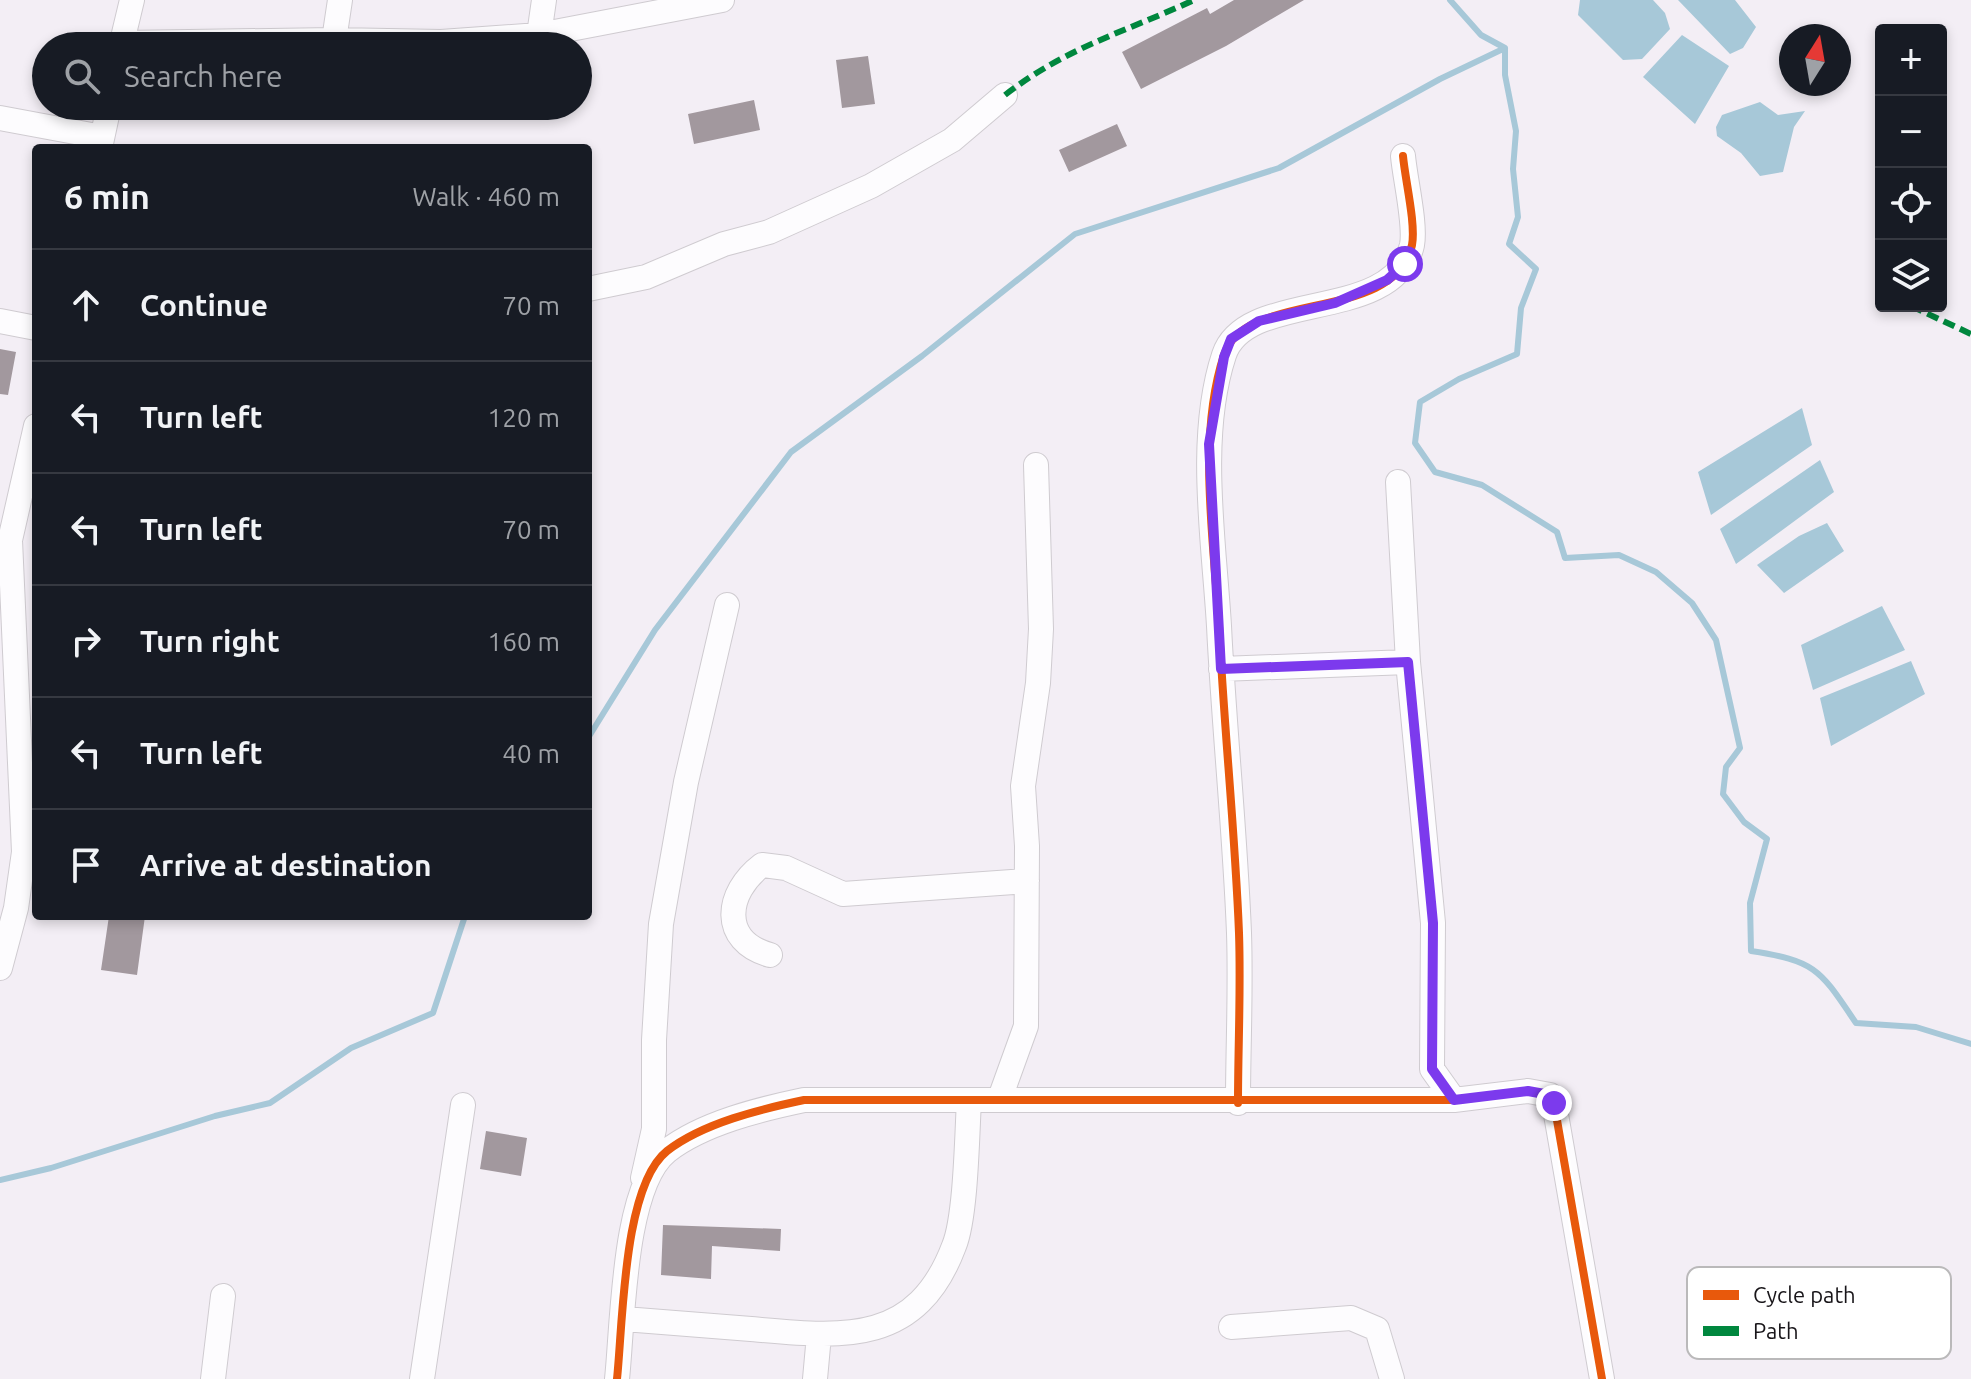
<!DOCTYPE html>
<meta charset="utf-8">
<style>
body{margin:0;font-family:Ubuntu,sans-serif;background:#20242c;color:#f1f3f6}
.controls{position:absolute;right:24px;top:24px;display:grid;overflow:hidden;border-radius:8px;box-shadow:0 4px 12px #0003}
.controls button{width:72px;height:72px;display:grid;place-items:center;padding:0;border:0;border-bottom:2px solid #363941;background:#171b24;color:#f1f3f6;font:40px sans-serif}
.compass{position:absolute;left:1779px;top:24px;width:72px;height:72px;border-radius:50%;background:#171b24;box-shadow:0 4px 12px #0003;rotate:11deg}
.stop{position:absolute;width:24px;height:24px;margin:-18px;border:6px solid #7c3aed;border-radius:50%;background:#fff}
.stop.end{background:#7c3aed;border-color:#fff;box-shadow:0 2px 8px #0008}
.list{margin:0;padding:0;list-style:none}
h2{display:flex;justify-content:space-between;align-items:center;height:104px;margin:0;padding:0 32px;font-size:34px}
h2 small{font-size:26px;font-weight:400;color:#9ea1a6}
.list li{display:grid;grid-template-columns:52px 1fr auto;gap:24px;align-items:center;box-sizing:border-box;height:112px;padding:0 32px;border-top:2px solid #363941}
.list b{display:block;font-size:30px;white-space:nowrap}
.list em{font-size:26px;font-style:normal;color:#9ea1a6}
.icon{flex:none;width:44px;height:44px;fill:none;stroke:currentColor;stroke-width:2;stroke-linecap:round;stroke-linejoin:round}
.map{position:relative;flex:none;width:1971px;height:1379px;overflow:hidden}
.search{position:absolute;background:#171b24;box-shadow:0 4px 12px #0003;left:32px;top:32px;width:560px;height:88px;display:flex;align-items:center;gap:20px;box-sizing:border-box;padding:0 28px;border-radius:44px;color:#9ea1a6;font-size:30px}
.panel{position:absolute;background:#171b24;box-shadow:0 4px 12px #0003;left:32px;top:144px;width:560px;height:776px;border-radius:8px}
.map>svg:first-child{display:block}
.water{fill:#a7c8d8}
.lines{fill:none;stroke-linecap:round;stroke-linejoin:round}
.stream{stroke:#a7c8d8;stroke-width:6}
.building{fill:#a2989e}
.minor-casing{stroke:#cfcbd0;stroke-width:26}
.minor{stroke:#fdfcfe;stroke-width:24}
.quiet{stroke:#00873e;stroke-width:6;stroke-dasharray:12 6;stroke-linecap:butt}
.cycleway-casing{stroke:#fff;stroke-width:13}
.cycleway{stroke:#e8590c;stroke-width:8}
.route{stroke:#7c3aed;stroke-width:10}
.key{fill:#fff;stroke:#bab9ba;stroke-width:2}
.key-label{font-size:22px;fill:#181519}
</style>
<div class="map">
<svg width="1971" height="1379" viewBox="0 0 1971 1379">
<rect width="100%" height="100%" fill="#f3eef5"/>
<path class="water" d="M1580,0h73l12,13 5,16 -28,30 -19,1 -45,-45z
M1678,0h57l21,27 -13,21 -13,6z
M1682,35l47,31 -34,58 -52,-47z
M1760,102l18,13 27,-4 -11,16 -11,45 -23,4 -19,-23 -24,-17 -1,-9 6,-12z
M1802,408l10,37 -101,70 -13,-43z
M1820,460l14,32 -98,72 -16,-35z
M1827,523l17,28 -60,42 -27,-28 42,-29z
M1882,606l23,44 -92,40 -12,-45z
M1911,661l14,33 -94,52 -11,-48z"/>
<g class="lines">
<path class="stream" d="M1450,0l31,35 24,13v27l11,56 -3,38 5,48 -9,27 27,25 -15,39 -4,46 -58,25 -39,23 -5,41 20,29 47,13 75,47 8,26 54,-3 37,17 36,31 24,37 24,108 -14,19 -3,27 21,28 23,17 -17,64 1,48c66,10 69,19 105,72l60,4 55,17
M588,738l67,-108 136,-178 131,-96 153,-122 204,-66 161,-89 65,-31
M0,1180l51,-12 164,-52 55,-13 81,-55 82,-35 32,-97"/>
</g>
<path class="building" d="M1234,0h70l-78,46 -85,43 -19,-37 85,-44 3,6z
M868,56l7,48 -33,4 -6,-48z
M754,100l6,30 -66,14 -6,-30z
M1117,124l10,22 -58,26 -10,-22z
M0,349l16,3 -8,43 -8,-1z
M109,916h36l-8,59 -36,-5z
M486,1131l41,7 -6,38 -41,-7z
M663,1225l118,4 -1,22 -68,-5 -1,33 -50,-4z"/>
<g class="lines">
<defs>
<path id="minor" d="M539,35l5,-35
M334,40l6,-40
M122,43l212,-3 107,2 98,-7 183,-35
M121,46l11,-46
M0,118l102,19
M100,148l9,-42
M588,289l58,-12 78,-33 45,-12 102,-46 81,-46 53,-45
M0,321l36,7
M1398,482l10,180 25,261 -1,146 22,31
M1221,669l187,-7
M770,955c-50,-14 -45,-62 -8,-90l24,3 57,26 184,-13
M0,968l16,-60 8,-56 -14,-312 26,-114
M1000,1098l26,-72 1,-180 -4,-60 15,-103 3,-54 -5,-164
M1238,1103c0,-57 3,-113 1,-170 -4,-102 -15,-205 -20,-307 -5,-85 -22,-189 5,-271 22,-67 170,-30 188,-110 4,-21 -7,-66 -9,-89
M643,1178l11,-49v-89l7,-116 25,-142 41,-177
M624,1319c42,3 85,7 127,10 90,8 165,18 203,-83 12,-29 13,-111 15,-146
M1231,1327l120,-9 26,11 15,50
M213,1379l10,-83
M422,1379l41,-274
M617,1379c6,-56 6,-193 50,-228 36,-28 94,-42 137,-51h650l74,-9 22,4 4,8 48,276
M815,1379l4,-44"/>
</defs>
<use href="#minor" class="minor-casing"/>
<use href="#minor" class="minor"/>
<path class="quiet" d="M1005,95c62,-48 120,-63 189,-95
M1911,306l60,28"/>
<defs>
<path id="cycleway" d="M1238,1103c0,-57 3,-113 1,-170 -4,-102 -15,-205 -20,-307 -5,-85 -22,-189 5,-271 22,-67 170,-30 188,-110 4,-21 -7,-66 -9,-89
M617,1379c6,-56 6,-193 50,-228 36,-28 94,-42 137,-51h650l74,-9 22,4 4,8 48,276"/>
</defs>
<use href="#cycleway" class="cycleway-casing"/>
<use href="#cycleway" class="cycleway"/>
</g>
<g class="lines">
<path class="route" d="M1405,264l-18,16 -52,23 -76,18 -28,18 -7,18 -15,87 12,225 187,-7 25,261 -1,146 22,31 74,-9 22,4 4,8"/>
</g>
<rect x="1687" y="1267" width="264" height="92" rx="12" class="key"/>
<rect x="1703" y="1290" width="36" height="10" fill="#e8590c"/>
<rect x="1703" y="1326" width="36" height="10" fill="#00873e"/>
<g class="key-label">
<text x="1753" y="1303">Cycle path</text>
<text x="1753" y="1339">Path</text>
</g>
</svg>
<div class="controls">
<button>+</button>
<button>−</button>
<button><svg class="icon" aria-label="locate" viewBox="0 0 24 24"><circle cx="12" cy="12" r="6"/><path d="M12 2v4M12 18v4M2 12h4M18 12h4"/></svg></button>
<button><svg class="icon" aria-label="layers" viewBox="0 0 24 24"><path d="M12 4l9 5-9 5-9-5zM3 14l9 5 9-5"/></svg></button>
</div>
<svg class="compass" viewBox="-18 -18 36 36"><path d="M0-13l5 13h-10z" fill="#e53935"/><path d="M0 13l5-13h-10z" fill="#9ea1a6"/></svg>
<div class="stop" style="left:1405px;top:264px"></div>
<div class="stop end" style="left:1554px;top:1103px"></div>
<div class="search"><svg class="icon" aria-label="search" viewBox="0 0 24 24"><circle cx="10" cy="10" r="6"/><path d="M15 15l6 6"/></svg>Search here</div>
<section class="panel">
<h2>6 min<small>Walk · 460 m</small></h2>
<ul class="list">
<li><svg class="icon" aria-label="ahead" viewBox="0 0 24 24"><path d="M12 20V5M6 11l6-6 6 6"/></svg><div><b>Continue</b></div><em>70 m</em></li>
<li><svg class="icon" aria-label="left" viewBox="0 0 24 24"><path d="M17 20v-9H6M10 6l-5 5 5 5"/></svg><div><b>Turn left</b></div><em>120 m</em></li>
<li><svg class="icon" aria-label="left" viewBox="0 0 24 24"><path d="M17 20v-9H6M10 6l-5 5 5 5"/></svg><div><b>Turn left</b></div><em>70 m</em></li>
<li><svg class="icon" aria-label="right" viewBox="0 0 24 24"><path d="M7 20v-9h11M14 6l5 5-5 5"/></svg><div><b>Turn right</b></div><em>160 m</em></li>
<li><svg class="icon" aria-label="left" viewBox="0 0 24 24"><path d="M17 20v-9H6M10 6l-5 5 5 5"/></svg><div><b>Turn left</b></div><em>40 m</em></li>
<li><svg class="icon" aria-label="arrive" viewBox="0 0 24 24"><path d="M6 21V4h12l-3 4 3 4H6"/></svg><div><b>Arrive at destination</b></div></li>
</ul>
</section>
</div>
